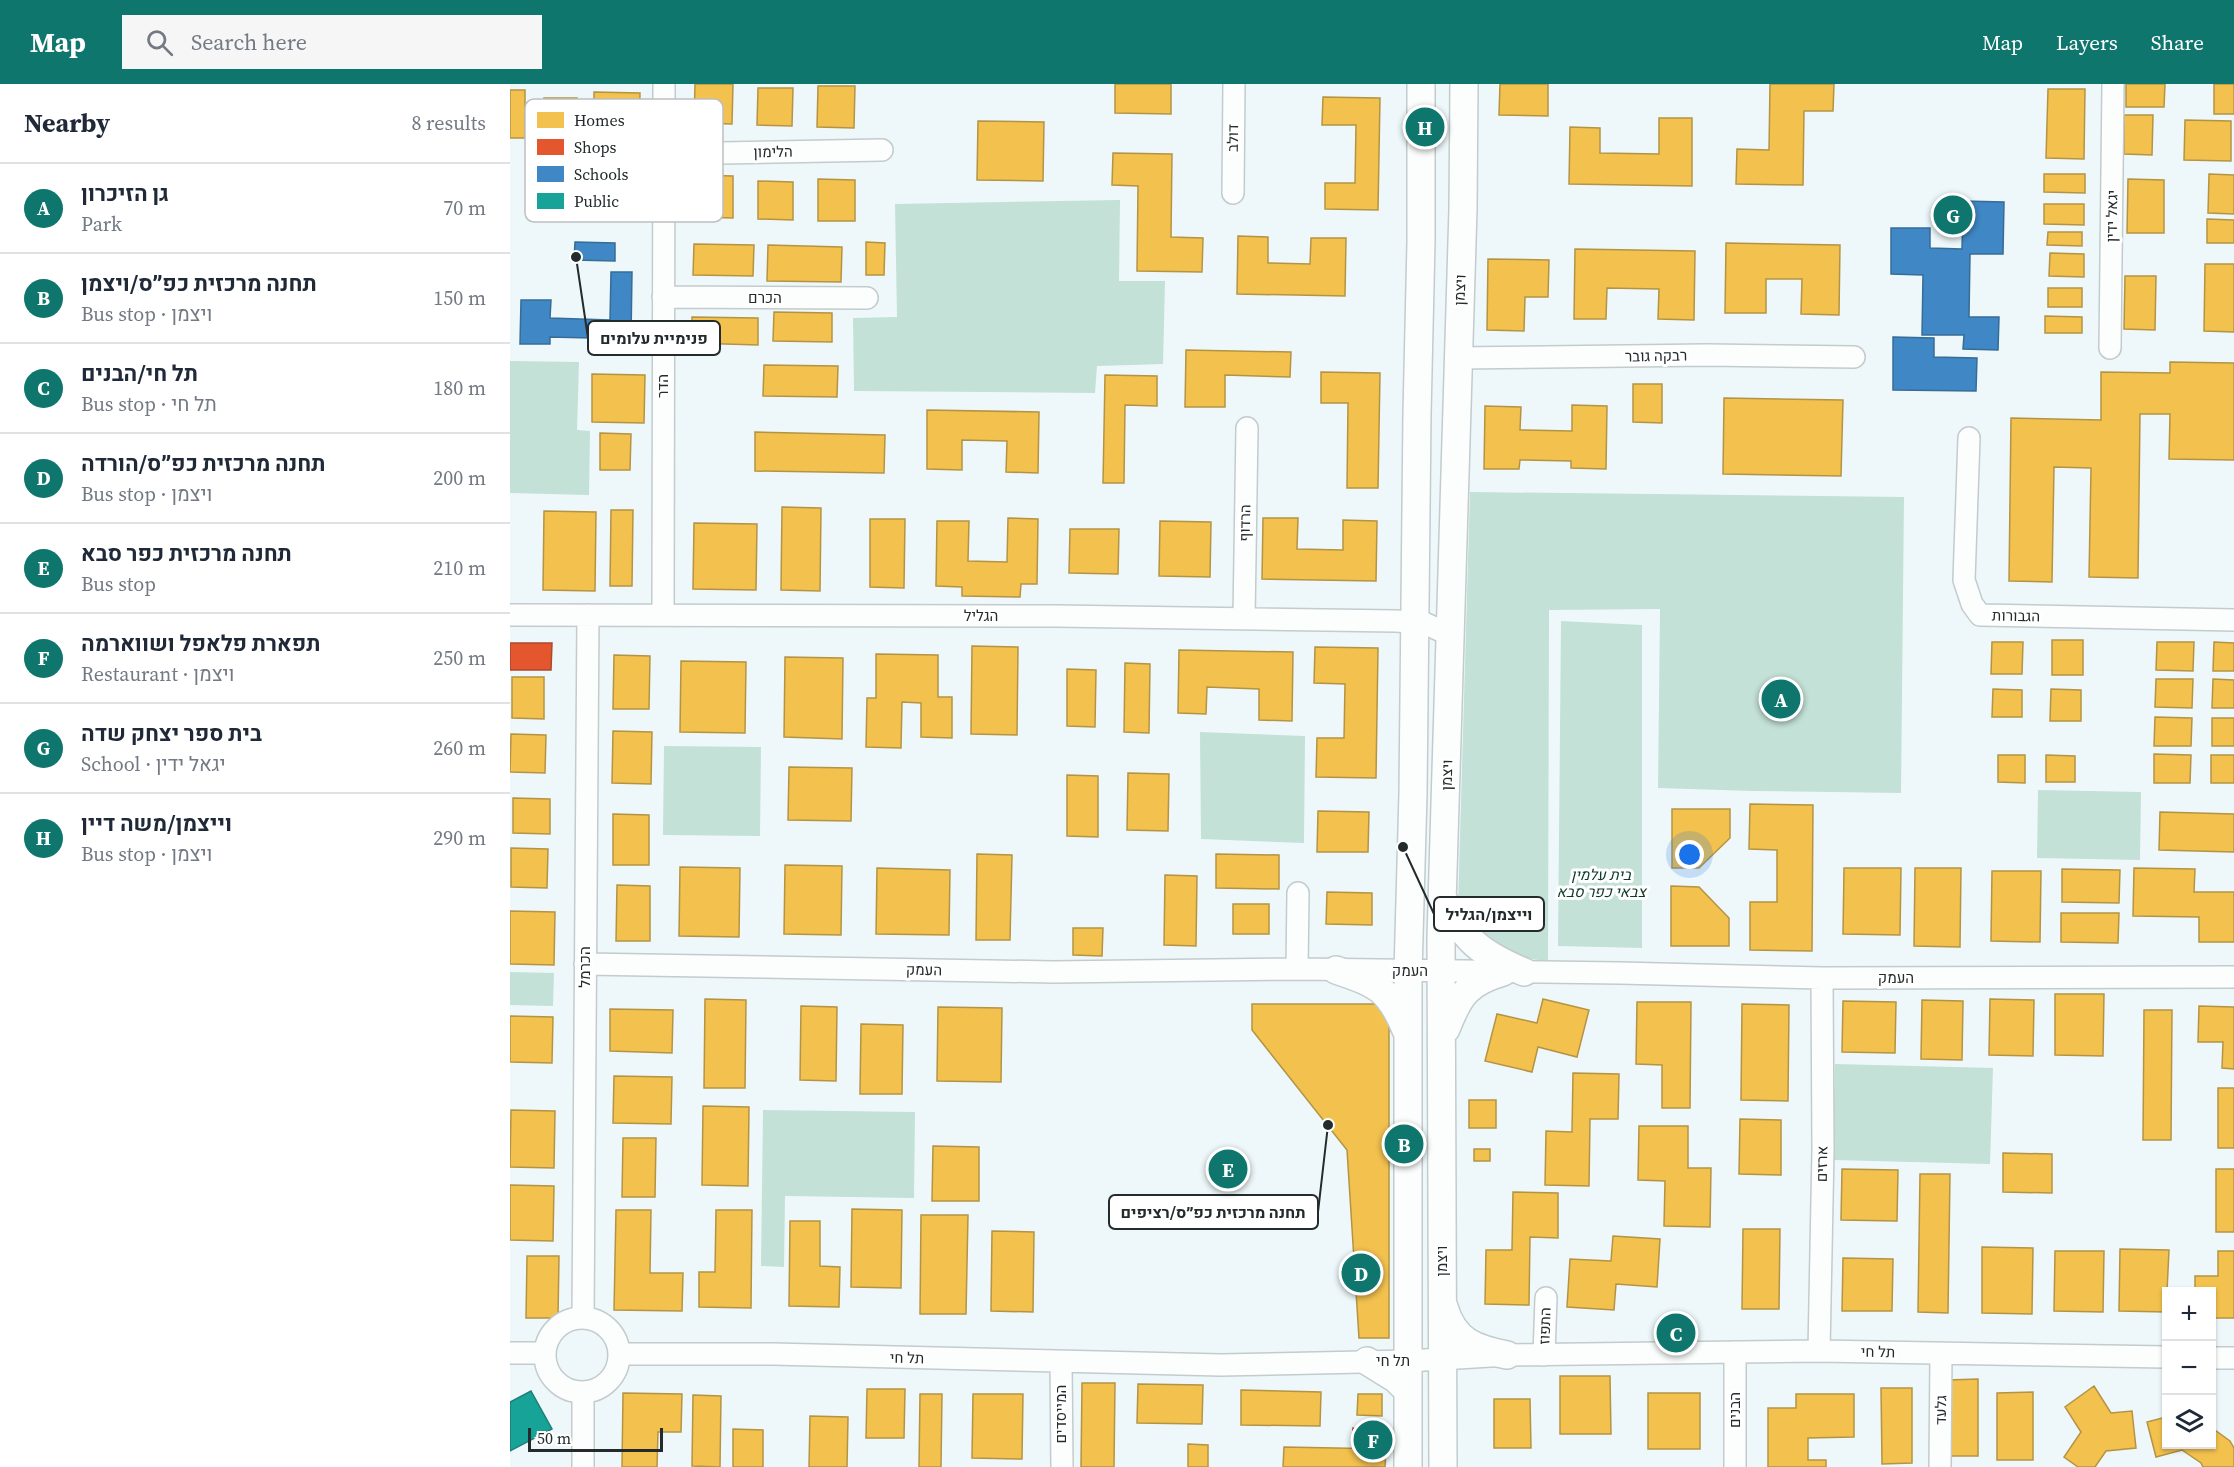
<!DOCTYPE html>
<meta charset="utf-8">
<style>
body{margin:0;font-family:"Source Serif 4",Heebo,serif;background:#f6f6f7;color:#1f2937}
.controls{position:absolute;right:18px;bottom:18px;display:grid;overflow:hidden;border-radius:0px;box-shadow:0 2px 4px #0004}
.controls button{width:54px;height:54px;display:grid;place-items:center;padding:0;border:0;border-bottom:2px solid #e0e1e3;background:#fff;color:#1f2937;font:30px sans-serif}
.scale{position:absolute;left:18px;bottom:15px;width:135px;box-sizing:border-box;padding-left:6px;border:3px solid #232b2c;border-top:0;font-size:16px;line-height:21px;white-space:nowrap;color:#232b2c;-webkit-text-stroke:4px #fff;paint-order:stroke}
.you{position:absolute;left:1180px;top:771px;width:21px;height:21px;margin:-15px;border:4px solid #fff;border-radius:50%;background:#1a73e8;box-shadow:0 0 0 9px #1a73e833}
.badge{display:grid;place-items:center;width:39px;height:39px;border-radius:50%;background:#0f766e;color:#fff;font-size:20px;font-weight:700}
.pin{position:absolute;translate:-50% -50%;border:3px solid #fff;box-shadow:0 2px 6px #0006}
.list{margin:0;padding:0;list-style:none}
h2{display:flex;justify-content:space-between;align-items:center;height:78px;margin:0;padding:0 24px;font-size:26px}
h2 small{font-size:20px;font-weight:400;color:#747a83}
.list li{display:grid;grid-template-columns:39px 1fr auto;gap:18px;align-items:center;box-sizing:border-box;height:90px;padding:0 24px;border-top:2px solid #e0e1e3}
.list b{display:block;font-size:22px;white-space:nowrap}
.list p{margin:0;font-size:20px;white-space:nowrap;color:#747a83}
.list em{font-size:20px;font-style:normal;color:#747a83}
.icon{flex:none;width:33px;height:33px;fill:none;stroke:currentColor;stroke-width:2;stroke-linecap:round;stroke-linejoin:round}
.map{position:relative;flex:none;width:1724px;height:1383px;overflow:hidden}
header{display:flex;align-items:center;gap:36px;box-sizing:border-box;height:84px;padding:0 30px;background:#0f766e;color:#fff}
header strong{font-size:28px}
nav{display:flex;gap:33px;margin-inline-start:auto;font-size:21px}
.search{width:420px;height:54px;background:#f6f6f7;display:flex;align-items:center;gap:15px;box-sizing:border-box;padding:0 21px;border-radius:0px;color:#747a83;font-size:22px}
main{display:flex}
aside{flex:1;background:#fff}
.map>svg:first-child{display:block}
.green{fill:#c3e1d6}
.homes{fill:#f2c14e;stroke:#b49444;stroke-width:1.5}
.shops{fill:#e4572e;stroke:#aa4a2d;stroke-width:1.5}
.schools{fill:#3f88c5;stroke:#376c97;stroke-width:1.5}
.public{fill:#17a398;stroke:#1b7f78;stroke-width:1.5}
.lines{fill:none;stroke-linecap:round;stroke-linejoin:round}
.minor-casing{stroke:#c3cbcd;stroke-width:24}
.major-casing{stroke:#c3cbcd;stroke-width:30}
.minor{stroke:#fcfefe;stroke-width:21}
.major{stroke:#fcfefe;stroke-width:27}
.labels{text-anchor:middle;stroke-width:6;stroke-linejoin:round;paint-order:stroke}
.street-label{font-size:15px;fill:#232b2c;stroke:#fff}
.park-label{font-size:15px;font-style:italic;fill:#0e3a29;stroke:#fff}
.key{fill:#fff;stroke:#bdbfc0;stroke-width:1.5}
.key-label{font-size:16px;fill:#232b2c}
.leader{fill:none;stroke:#232b2c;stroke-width:2}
.callout-dot{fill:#232b2c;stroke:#fff;stroke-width:2}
.callout{fill:#fff;stroke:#232b2c;stroke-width:2}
.callout-label{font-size:16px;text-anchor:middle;font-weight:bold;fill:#232b2c}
</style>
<header>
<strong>Map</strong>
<div class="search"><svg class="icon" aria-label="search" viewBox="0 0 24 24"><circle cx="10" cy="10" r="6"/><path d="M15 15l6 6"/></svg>Search here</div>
<nav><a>Map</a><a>Layers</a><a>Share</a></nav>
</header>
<main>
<aside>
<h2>Nearby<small>8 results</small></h2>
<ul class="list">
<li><span class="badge">A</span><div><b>גן הזיכרון</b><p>Park</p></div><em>70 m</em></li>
<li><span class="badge">B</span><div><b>תחנה מרכזית כפ״ס/ויצמן</b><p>Bus stop · ויצמן</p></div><em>150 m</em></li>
<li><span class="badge">C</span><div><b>תל חי/הבנים</b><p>Bus stop · תל חי</p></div><em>180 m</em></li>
<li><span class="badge">D</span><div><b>תחנה מרכזית כפ״ס/הורדה</b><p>Bus stop · ויצמן</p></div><em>200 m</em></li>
<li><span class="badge">E</span><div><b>תחנה מרכזית כפר סבא</b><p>Bus stop</p></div><em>210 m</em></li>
<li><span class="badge">F</span><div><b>תפארת פלאפל ושווארמה</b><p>Restaurant · ויצמן</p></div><em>250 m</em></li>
<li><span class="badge">G</span><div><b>בית ספר יצחק שדה</b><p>School · יגאל ידין</p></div><em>260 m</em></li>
<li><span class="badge">H</span><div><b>וייצמן/משה דיין</b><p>Bus stop · ויצמן</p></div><em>290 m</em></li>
</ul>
</aside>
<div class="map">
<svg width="1724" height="1383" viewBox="0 0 1724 1383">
<rect width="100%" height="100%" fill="#eef8fa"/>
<path class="green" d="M610,116l-1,81h46l-2,83 -66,2 -2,27 -241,-2 -1,-73 44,-1 -2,-113z
M0,277l69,1 -2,68 13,1 -1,64 -79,-2z
M960,408l434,5 -3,296 -148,-2 -95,-3 2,-179 -111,1 -1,351 -45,-5 -45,-51z
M1051,537l81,4v323l-84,-2z
M690,648l105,4 -1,107 -103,-4z
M154,662l97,1 -1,89 -97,-1z
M1528,706l103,2 -1,68 -103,-2z
M0,888l44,1 -1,33 -43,-1z
M1325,980l158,4 -3,96 -157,-4z
M253,1026l152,2 -1,86 -129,-2 -1,71 -23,-1z"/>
<path class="homes" d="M185,0h38l-1,40 -38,-1z
M605,0h56v30l-56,-1z
M990,0h48v32l-49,-1z
M1260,0h64l-1,27h-29l-1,74 -67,-1 1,-35 32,1z
M1616,0h39l-1,23h-38z
M1704,0h20v30h-20z
M308,2h37l-1,42 -37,-1z
M248,4h35l-1,38 -35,-1z
M1538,5h37l-1,70 -38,-1z
M0,6h15v48h-15z
M84,8l46,1 -1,52 -45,-1z
M813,13l57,1 -2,112 -53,-1v-26h30l1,-58h-34z
M34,14h33v40h-34z
M1614,31h29l-1,40 -28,-1z
M1149,34h33v68l-123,-2 1,-57 30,1v25l59,1z
M1675,36l46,1v40l-47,-1z
M468,37l66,1 -1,59 -66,-1z
M603,69l59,1 -1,83 32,1 -1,34 -65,-1 1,-85 -26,-1z
M1534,90h41v19l-41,-1z
M1699,90l25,1v39l-26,-1z
M186,91l37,1v42l-38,-1z
M308,95l37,1v41h-37z
M1618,95l36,1v53h-37z
M248,97l35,1v38l-35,-1z
M1534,120h40v21l-40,-1z
M1697,135l27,1v23h-27z
M1538,148h34v14l-35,-1z
M728,152l30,1v26l42,1 1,-26h35l-1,58 -108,-2z
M356,158l19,1 -1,32h-18z
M1216,159l114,2 -1,70 -38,-1 1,-35h-36v34h-41z
M184,160l60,1 -1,31 -60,-1z
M258,161l74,2 -1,35 -74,-1z
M1065,165l120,2 -1,69 -36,-1 1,-30 -52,-1 -1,31h-32z
M1540,169l34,1v23l-35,-1z
M978,175l61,1 -1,37h-23l-1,34 -37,-1z
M1695,180h29v68l-30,-1z
M1615,192h31l-1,54 -31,-1z
M1538,204h34v19h-34z
M264,228l58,1v29l-59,-1z
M1535,232l37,1v16h-37z
M182,233l66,1v27l-66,-2z
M676,266l105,2 -1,25 -65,-2v32h-40z
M1660,278l64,1v97l-65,-1 1,-45h-30l-2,164 -49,-1 2,-109 -37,-1 -2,115 -43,-1 2,-163 90,2v-48l69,1z
M254,281l74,1 -1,31 -74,-1z
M811,288l59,1 -2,115h-31l1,-85h-27z
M82,290l53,1 -1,48 -52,-1z
M595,291l52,1v30l-32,-1 -1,78h-21z
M1123,300h29v39l-29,-1z
M1214,314l119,2 -2,76 -118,-2z
M1062,321l35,1 -1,63 -35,-1v-7l-51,-1 -1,9h-35l1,-63 36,1 -1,23 52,1z
M417,326l112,2 -1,61 -32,-1 1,-31 -45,-1v30l-35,-1z
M245,348l130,3 -1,38 -129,-2z
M90,349l31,1 -1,36h-30z
M272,423l39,1 -1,83 -39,-1z
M101,426h22l-1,76h-22z
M34,427l52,1 -1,79 -52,-1z
M498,434l30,1 -1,65h-16l-1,13 -58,-1v-9l-26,-1 1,-65h32l-1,40 39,1z
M753,434h35l-1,31 46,1v-30l34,1 -1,60 -114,-2z
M360,435h35l-1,69 -34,-1z
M650,437l51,1 -1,55 -51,-1z
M184,439l63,1 -1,66 -63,-1z
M560,445h49l-1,45 -49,-1z
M1542,556h31v35h-31z
M1482,558h31l-1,32h-31z
M1647,558h37l-1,29 -37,-1z
M1704,558l20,1v28h-21z
M462,562l46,1 -1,88 -46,-1z
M805,563l63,1 -2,130 -60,-1 1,-39h27l1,-54 -31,-1z
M669,566l114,2 -1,69 -33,-1v-31l-52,-2 -1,27 -28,-1z
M366,570l62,1v42h14v41l-31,-1v-34l-19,-1 -1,46 -35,-1 1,-49h9z
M104,571l36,1 -1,53h-36z
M275,573l58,1 -1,81 -58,-2z
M171,577l65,1 -1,71 -65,-1z
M615,579l25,1 -1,69 -25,-1z
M557,585l29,1 -1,57 -28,-1z
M2,593h32v42l-32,-1z
M1646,595h37l-1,29 -37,-1z
M1703,595l21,1v28h-22z
M1483,605l29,1v27h-30z
M1541,605l30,1v31h-31z
M1645,633l37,1 -1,28h-37z
M1702,634h22v28h-22z
M103,647l39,1 -1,52 -39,-1z
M1,650l35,1 -1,38 -35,-1z
M1644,670l37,1 -1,28h-36z
M1488,671h27v28l-27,-1z
M1536,671l29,1v26h-29z
M1701,671h23v28h-23z
M279,683l63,1 -1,53 -63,-1z
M618,689l41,1 -1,57 -41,-1z
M557,691l31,1v61l-31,-1z
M3,714l37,1v35l-37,-1z
M1240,720l63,1 -1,146 -62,-1v-48h27v-52l-28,-1z
M1162,725h58v29l-31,30h-27z
M808,727l51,1 -1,40h-51z
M1650,728l74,2v38l-75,-2z
M103,730l36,1v50h-36z
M1,764l37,1 -1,39 -36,-1z
M467,770l35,1 -2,85h-34z
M706,770l63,1v34l-63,-1z
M275,781l57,1 -1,69 -57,-1z
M170,783l60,1 -1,69 -60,-1z
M367,784l73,2 -1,65 -73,-1z
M1334,784h57l-1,67 -57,-1z
M1405,784h46l-1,79 -46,-1z
M1624,784l61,1 -1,23h40v50h-35v-25l-66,-1z
M1552,785l58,1 -1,33 -57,-1z
M1482,787h49l-1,71 -49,-1z
M655,791l32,1 -1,70 -32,-1z
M107,801l33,1v55h-34z
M1161,802l28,1 30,31v28h-58z
M817,808l45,1v32l-46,-1z
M723,820h36v30h-36z
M0,827l45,1 -1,53 -44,-1z
M1551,829h58l-1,30 -57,-1z
M563,844h30l-1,28 -29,-1z
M1545,910h49l-1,62 -48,-1z
M195,915l41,1 -1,88h-41z
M1033,915l46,11 -12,47 -39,-10 -6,25 -47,-11 12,-47 40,9z
M1480,915l44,1 -1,56 -44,-1z
M1412,916l41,1 -1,59 -41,-1z
M1333,917l53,1 -1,51 -53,-1z
M1127,918h54l-1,106h-28v-43l-26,-1z
M742,920h137v334h-30l-12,-188 -95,-120z
M1232,920l47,1 -1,96 -47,-1z
M291,922l36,1 -1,74 -36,-1z
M1689,922l35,1v62l-12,-1 1,-26h-25z
M428,923l64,1 -1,74 -64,-1z
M100,925l63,1 -1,43 -62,-2z
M1634,926h28l-1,130h-28z
M0,932l43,1 -1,46 -42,-1z
M351,940l42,1 -1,69h-42z
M1063,989l46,1 -1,45h-28l-1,67 -44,-1 1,-54 26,1z
M104,992l58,1 -1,47 -58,-1z
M1708,1004h16v60h-16z
M959,1016h27v28h-27z
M193,1022l46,1 -1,79 -46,-1z
M1,1026l44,1 -1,57 -44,-1z
M1230,1035l41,1v55l-42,-1z
M1129,1042h49v42h23l-1,59 -46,-1 1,-45 -27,-1z
M113,1054h33l-1,59h-33z
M423,1062l46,1v54h-47z
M964,1065h16v12h-16z
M1493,1069l49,1v39l-49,-1z
M1332,1085l56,1 -1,51 -56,-1z
M1706,1085h18v63h-18z
M1410,1090h30l-2,139 -30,-1z
M0,1101l44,1 -1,55 -43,-1z
M1003,1108l45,1v45l-28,-1 -1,68 -44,-1 1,-54h26z
M342,1125l50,1 -1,78 -50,-1z
M106,1126h35l-1,63h33l-1,38 -68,-1z
M206,1126h36l-1,98 -52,-1v-35h16z
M411,1131h47l-2,99h-46z
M280,1137h30v45l20,1 -1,40 -50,-1z
M1233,1145h37l-1,80h-37z
M482,1147l42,1 -1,80 -42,-1z
M1103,1152l47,3 -3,48 -41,-3 -2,26 -47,-3 3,-48 41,2z
M1472,1163l51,1 -1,66 -50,-1z
M1610,1165l49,1 -3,62 -47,-1z
M1545,1167h49l-1,61 -49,-1z
M1708,1167h16v67h-22v-26h-17v-16h23z
M17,1172h32l-1,62h-32z
M1333,1174l50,1 -1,52h-50z
M1050,1292h50l1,58h-51z
M1468,1295v77h-29l-1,-76z
M572,1299h33l-1,84h-33z
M628,1300l65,1 -1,39 -65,-1z
M1584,1302l17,27 21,-2 4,37 -30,3 -11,16h-17l-14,-10 17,-25 -16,-25z
M1371,1304h31v75l-30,1z
M357,1305h38l-1,49h-38z
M731,1306l80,2 -1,34 -79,-1z
M1523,1308v68h-36v-67z
M113,1309l59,1 -1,38h-23l-1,35h-35z
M1138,1309h52v56h-52z
M410,1310h22l-1,73h-22z
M463,1310h50l-1,65 -50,-1z
M848,1310h24v22l-25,-1z
M1286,1310h58v43l-46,1v22h18v7h-58v-59h28z
M183,1311l28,1 -1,71 -28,-1z
M984,1315h36l1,49h-37z
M300,1332l38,1 -1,50h-38z
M1656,1333v27h46v-16l18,13 4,7v19h-31l-2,-4 -19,-13 -26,7 -9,-35z
M223,1345l30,1v37h-30z
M678,1360l20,1v22h-20z
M774,1363l102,2 -1,18h-102z"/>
<path class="shops" d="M0,559h42l-1,27h-41z
M854,1338l22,1 -1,21 -33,-2 1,-14 11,1z"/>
<path class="schools" d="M1453,117l41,1 -1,52h-33l-1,63h30l-1,33 -35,-1 1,-14h-42l1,-60 -32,-1v-46h39v20l32,1z
M65,158l40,1v18l-41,-1z
M101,188h21l-1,67 -81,-2v7h-30l1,-44h30l-1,18 60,2z
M1383,253l41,1v19l43,1 -1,33 -83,-1z"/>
<path class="public" d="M21,1307l21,38 -42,22v-49z"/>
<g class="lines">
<defs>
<path id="minor" d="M153,70l219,-4
M723,109l1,-109
M153,213l204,1
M1600,264l3,-264
M947,274l250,-3 147,2
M1459,354l-5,142 8,24 8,11 254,5
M0,531l546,1 340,5 28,2 26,12
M153,531l1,-531
M734,534l3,-190
M75,880l469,8 243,-3 323,4 202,5 412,-1
M787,885l1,-76
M35 1271a37 37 0 1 1 74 0a37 37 0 1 1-74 0Z
M73,1234l5,-703
M1309,1267l4,-201 -1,-172
M0,1269h34
M109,1270h154l448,11 187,-4 99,-6 312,-4 347,6
M1034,1271l2,-57
M1702,1274h22
M551,1278l1,105
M73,1383v-75
M1225,1383v-115
M1430,1383l1,-113"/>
<path id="major" d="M933,815c23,43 37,54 81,73
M826,886c41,14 53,18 70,60
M936,945c13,-34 22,-47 57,-57
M934,1223c10,35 32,42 63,48
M857,1277l29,18 12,12
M898,1383v-495l5,-179 4,-379 4,-172v-158
M933,1383l-2,-530 22,-728 1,-125"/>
</defs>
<use href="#minor" class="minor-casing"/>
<use href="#major" class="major-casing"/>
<use href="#minor" class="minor"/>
<use href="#major" class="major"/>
</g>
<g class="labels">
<g class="street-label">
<text transform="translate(723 54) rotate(-89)" y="5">דולב</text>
<text transform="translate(263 68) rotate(-1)" y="5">הלימון</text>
<text transform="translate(1602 132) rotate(-89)" y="5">יגאל ידין</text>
<text transform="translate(950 206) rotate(-88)" y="5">ויצמן</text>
<text x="255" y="219">הכרם</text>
<text transform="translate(1146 272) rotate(-1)" y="5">רבקה גובר</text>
<text transform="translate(153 302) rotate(-90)" y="5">הדר</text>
<text transform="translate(735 439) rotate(-89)" y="5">הרדוף</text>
<text x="471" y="537">הגליל</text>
<text transform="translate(1506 532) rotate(1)" y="5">הגבורות</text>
<text transform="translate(937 691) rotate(-89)" y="5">ויצמן</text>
<text transform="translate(75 883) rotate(-90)" y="5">הכרמל</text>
<text transform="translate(414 886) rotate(1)" y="5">העמק</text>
<text x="900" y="892">העמק</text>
<text x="1386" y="899">העמק</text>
<text transform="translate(1312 1080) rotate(-89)" y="5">ארזים</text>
<text transform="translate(932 1177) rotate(-90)" y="5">ויצמן</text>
<text transform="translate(1035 1242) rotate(-88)" y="5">התפוז</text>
<text transform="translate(1368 1268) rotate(1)" y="5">תל חי</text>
<text transform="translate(397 1274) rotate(1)" y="5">תל חי</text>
<text x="883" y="1282">תל חי</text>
<text transform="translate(1225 1326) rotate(-90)" y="5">הבנים</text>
<text transform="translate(1431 1326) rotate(-89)" y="5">גלעד</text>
<text transform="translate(551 1330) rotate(-90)" y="5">המייסדים</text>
</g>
<g class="park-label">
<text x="1091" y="796">בית עלמין<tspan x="1091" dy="17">צבאי כפר סבא</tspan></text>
</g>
</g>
<rect x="15" y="15" width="198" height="123" rx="9" class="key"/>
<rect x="27" y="28" width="27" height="16" fill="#f2c14e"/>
<rect x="27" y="55" width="27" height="16" fill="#e4572e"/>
<rect x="27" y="82" width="27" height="16" fill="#3f88c5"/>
<rect x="27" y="109" width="27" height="16" fill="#17a398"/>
<g class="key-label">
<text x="64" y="42">Homes</text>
<text x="64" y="69">Shops</text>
<text x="64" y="96">Schools</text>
<text x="64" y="123">Public</text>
</g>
<path class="leader" d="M66 173L78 254M893 763L924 830M818 1041L808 1128"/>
<g class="callout-dot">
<circle cx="66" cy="173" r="6"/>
<circle cx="893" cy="763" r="6"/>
<circle cx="818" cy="1041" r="6"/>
</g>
<g class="callout">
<rect x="78" y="237" width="132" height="34" rx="6"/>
<rect x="924" y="813" width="110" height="34" rx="6"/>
<rect x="599" y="1111" width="209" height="34" rx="6"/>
</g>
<g class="callout-label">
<text x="144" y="260">פנימיית עלומים</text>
<text x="979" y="836">וייצמן/הגליל</text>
<text x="703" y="1134">תחנה מרכזית כפ״ס/רציפים</text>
</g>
</svg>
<div class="controls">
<button>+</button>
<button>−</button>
<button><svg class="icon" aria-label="layers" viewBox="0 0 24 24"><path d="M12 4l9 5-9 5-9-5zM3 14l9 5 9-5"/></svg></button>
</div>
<div class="scale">50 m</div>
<div class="you"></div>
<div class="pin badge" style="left:1271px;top:615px">A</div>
<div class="pin badge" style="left:894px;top:1060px">B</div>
<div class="pin badge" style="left:1166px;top:1249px">C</div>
<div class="pin badge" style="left:851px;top:1189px">D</div>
<div class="pin badge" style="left:718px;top:1085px">E</div>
<div class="pin badge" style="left:863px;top:1356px">F</div>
<div class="pin badge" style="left:1443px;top:131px">G</div>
<div class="pin badge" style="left:915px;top:43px">H</div>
</div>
</main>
